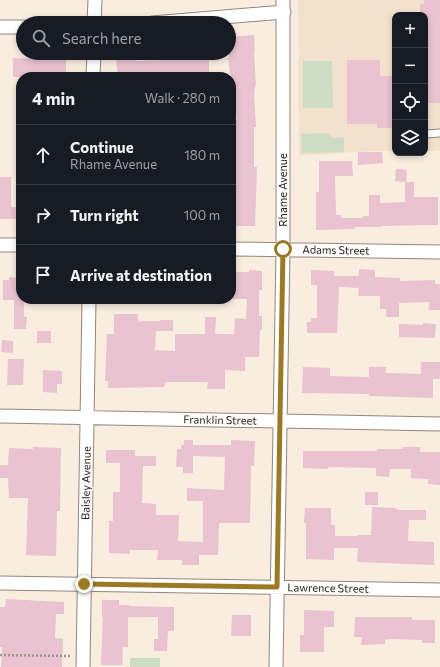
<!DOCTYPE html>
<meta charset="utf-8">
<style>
body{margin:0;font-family:Commissioner,sans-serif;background:#20242c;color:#f1f3f6}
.controls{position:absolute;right:12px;top:12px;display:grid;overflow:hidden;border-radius:8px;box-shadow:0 2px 6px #0003}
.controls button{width:36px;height:36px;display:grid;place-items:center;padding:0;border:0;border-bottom:1px solid #363941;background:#171b24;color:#f1f3f6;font:20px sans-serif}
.stop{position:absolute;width:12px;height:12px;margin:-9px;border:3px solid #9c7924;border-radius:50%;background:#fff}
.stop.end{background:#9c7924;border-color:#fff;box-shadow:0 1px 4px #0008}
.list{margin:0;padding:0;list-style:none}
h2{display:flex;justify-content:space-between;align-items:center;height:52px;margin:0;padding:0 16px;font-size:17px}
h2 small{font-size:13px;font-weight:400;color:#9ea1a6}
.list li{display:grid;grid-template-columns:26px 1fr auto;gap:12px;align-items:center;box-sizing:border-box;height:60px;padding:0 16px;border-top:1px solid #363941}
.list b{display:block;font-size:15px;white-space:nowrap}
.list p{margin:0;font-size:13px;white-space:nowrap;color:#9ea1a6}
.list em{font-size:13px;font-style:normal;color:#9ea1a6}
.icon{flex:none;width:22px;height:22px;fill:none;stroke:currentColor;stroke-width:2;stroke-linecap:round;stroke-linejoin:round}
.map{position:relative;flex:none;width:440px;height:667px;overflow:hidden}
.search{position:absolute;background:#171b24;box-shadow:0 2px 6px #0003;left:16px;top:16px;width:220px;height:44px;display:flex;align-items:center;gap:10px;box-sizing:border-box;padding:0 14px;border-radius:22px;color:#9ea1a6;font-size:15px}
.panel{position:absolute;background:#171b24;box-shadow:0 2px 6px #0003;left:16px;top:72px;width:220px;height:232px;border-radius:16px}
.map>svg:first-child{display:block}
.built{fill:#f2e1cc}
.green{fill:#cddcc5}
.building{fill:#e9c3d0}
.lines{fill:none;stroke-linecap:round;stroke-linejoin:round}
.lane-casing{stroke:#92877a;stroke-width:9}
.street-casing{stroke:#92877a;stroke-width:15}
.path{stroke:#9e958b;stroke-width:2.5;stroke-dasharray:2 2;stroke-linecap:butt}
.lane{stroke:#fff;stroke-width:7}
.street{stroke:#fff;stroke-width:13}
.route{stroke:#9c7924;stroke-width:5}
.labels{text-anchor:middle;stroke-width:3;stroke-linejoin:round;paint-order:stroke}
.street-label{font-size:11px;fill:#29241f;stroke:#fffcf9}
</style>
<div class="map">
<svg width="440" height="667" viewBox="0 0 440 667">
<rect width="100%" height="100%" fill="#f9eddf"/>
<path class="built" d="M298,0h142v151h-15v-136h-30v136h-25l-71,5z"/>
<path class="green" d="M303,61h29l1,47h-30z
M327,133l6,5 11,-1v15l-42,1 -1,-19z
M130,658h30v9h-30z"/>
<path class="building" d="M424,0h16v103h-15v-88h-5v-11h4z
M254,35l1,17h-1l2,34h-1l-1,9 2,32h-2v40h3l-2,59h-24v-105l6,-1 -2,-23h-4v-23h-1l-2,-16h1v-21z
M209,55v22h-91l-2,-19 20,-2v5l33,-1v-3h29v-1z
M13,58l53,2v12h-36v5h-17z
M347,60h33v16h15l-1,52h-17v-4h-30z
M358,152h24l1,11 -25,2z
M319,161h33l1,15h-18l1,39h5v3h22v-2h6v-21h11v8l25,-1v-20h9v15h24v28l-57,1v1h-26v2l-39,1v-38h3z
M396,169l11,1 -1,12 -11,-1z
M0,177h11v30h10v12h-21z
M359,269l16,1v7l25,1v3l35,-1v4h5v26h-11v-8l-30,1v14h-13v-8h-6v-13h-22l1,-8 -20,-1 -2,46h-30v-11h4v-4h6v-33h-6v-15l23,1v5h25z
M249,270l13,1v19h-3v26h3v14h-2l-1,27h-14v14l-20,-1v19h-18l1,-7h-42l-2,5 -56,1v-7h-3l2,-47h7v-20h24v7h22l1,-1h12v11h-17l-1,19 20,1v-17h30v-17h11l-1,17h19l1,-16 11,1 1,-20h-16v-27h18z
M9,277l11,1v3h1v18h3v18h3l-1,12h-12v-29h-11v-20h6z
M423,323l13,1 -1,14 -36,-1v-13l24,1z
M37,331h14v12h-14z
M2,340l11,1v12l-12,-1z
M8,359h16l-1,26h-16z
M421,362h19v17h-7v19l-64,-2v-2l-67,-1 1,-26 27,1v8l39,1v-10h17v6l35,1z
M43,370l19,1v13h-5v9l-14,-1z
M184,440h9v5h38v-5l24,1 -1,25 -3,-1 -1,58h-31l-1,32h-19v10h-17v-5h-25l1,-10h-28v4l-21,-1v-32h4v-29h7v-29h-14v-13h29v6h21v10h-13l-1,37 14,1v11h23l-1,26 25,1v-41h-16v-13l37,2 1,-33 -32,-1v17h-10v-6h-7l1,-18h4v-4h3z
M33,447l28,1 -1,63h-3l-1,45 -30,-1 2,-57h-19l-1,-20h-8v-13h8l1,-17 24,1z
M403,447h17v5h20v33l-12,-1v-5l-17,-1v-9h-21l-1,8 -13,-1v-8l-48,-1v2l-25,-1v-17h74v-2h26z
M365,492h13v13h-13z
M372,507l25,1v2h29v10h-17l-1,21 26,1v23l-77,-3 1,-14h-24v12l-28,-1v-36h-2l1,-15h26v17h4v11h23v-1h13z
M6,599l58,3v12h-8l-1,24 8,1 -1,28h-61l1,-20h-2v-40h5z
M102,600h17v5h10v1l45,1v24h-6l-1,20h-13v-12h4v-22h-30v30h-5l-1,18h-21l2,-48h-1z
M304,610l30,1v16h-10v25h-24v-17h4z
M232,615h19v21h-20z
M355,617h57v3h23v23h-13v-3l-32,-1 -5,1v4l-24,1 1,-8h-8z"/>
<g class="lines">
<defs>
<path id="lane" d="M425,134l15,-1"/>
<path id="street" d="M94,23l1,-23
M152,23l132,-11
M0,27h23
M93,77l1,-24
M0,245h21
M231,249l209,3
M0,416l440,8
M0,583l440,7
M83,667l6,-368
M276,667l7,-418v-249"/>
</defs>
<use href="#lane" class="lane-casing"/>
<use href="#street" class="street-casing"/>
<path class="path" d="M0,655l72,1"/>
<use href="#lane" class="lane"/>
<use href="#street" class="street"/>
</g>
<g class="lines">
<path class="route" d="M84,584l193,3 6,-338"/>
</g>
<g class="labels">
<g class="street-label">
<text transform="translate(283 190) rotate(-90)" y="4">Rhame Avenue</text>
<text transform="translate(336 250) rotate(1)" y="4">Adams Street</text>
<text transform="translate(220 420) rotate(1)" y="4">Franklin Street</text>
<text transform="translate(86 483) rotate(-89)" y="4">Baisley Avenue</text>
<text transform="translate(328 588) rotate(1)" y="4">Lawrence Street</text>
</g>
</g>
</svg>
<div class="controls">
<button>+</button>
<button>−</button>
<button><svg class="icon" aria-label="locate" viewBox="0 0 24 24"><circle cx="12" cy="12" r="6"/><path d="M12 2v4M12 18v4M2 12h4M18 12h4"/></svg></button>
<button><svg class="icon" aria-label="layers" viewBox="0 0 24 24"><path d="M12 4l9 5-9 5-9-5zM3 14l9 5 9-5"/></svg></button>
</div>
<div class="stop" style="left:283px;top:249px"></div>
<div class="stop end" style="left:84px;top:584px"></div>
<div class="search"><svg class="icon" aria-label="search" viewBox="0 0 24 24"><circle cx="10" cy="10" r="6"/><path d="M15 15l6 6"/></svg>Search here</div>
<section class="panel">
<h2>4 min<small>Walk · 280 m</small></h2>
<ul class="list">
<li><svg class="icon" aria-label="ahead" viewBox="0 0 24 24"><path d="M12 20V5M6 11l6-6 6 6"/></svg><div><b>Continue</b><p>Rhame Avenue</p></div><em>180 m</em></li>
<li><svg class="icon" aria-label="right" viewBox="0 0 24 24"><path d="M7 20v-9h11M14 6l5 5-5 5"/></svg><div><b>Turn right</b></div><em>100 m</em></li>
<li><svg class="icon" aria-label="arrive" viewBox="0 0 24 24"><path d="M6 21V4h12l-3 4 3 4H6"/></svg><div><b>Arrive at destination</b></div></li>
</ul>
</section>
</div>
